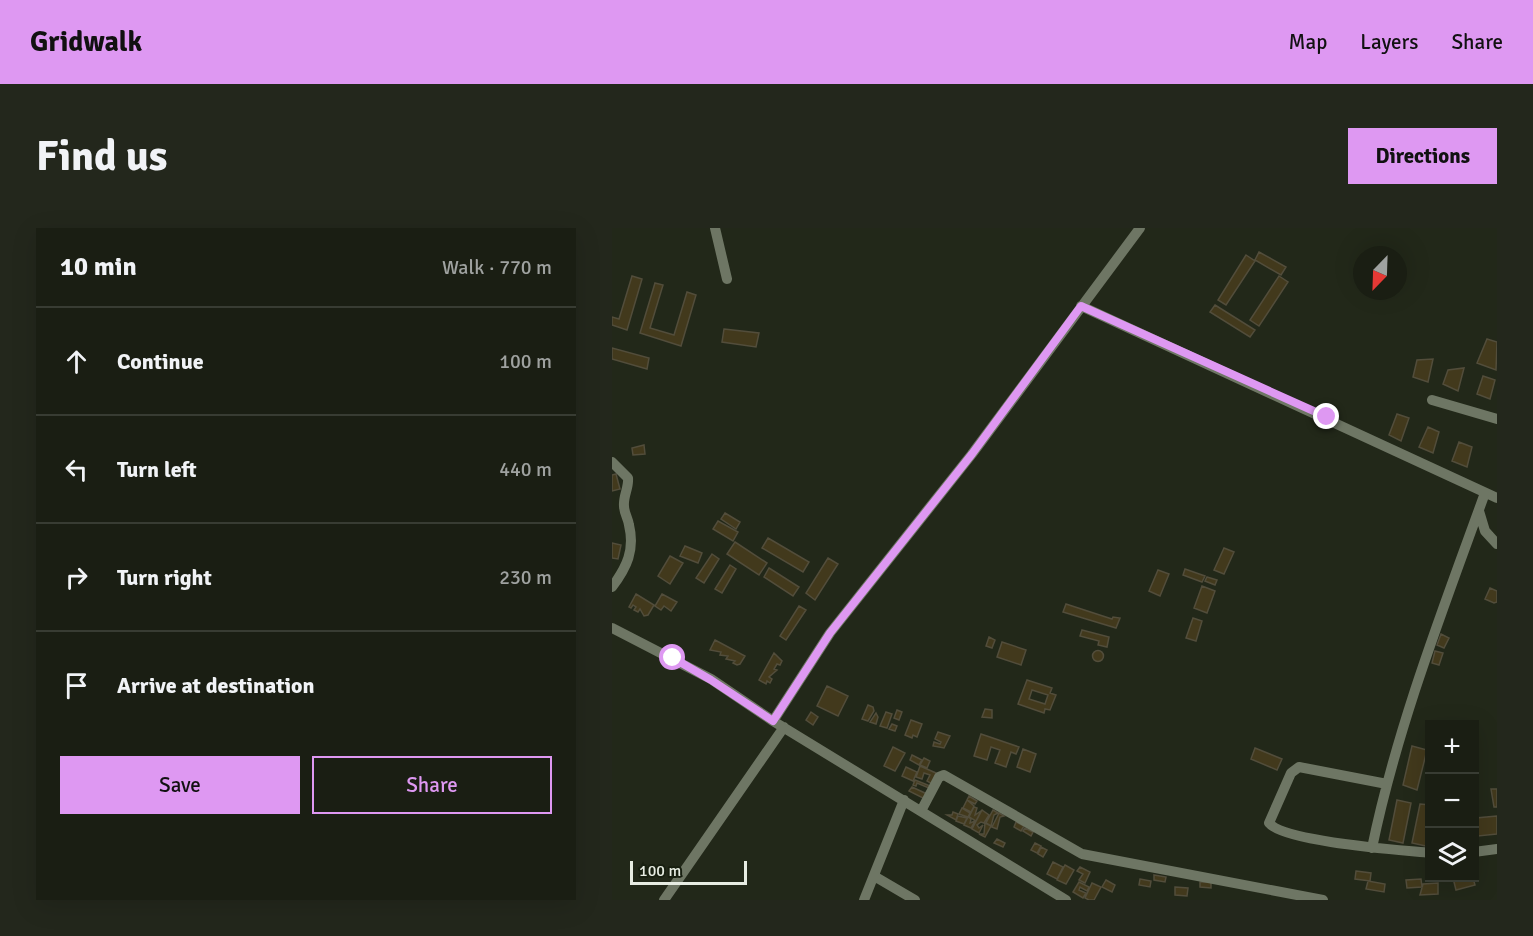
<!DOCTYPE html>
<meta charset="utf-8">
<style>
body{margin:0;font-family:Signika,sans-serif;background:#23271c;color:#f1f3f6}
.controls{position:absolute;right:18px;bottom:18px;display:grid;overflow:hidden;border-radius:0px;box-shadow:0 6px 24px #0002}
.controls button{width:54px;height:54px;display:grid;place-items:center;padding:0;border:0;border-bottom:2px solid #383c33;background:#1a1e13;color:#f1f3f6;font:30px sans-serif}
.compass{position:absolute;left:741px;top:18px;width:54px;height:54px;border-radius:50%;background:#1a1e13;box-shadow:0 6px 24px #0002;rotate:203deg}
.scale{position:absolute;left:18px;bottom:15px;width:117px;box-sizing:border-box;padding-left:6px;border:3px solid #e7ece2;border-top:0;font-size:16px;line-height:21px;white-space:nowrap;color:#e7ece2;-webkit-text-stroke:4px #181f10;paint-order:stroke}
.stop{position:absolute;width:18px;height:18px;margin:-14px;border:4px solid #de98f2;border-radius:50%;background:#fff}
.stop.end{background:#de98f2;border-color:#fff;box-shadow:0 2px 6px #0008}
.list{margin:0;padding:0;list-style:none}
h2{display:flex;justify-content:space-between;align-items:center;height:78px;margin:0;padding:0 24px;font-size:26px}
h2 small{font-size:20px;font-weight:400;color:#9fa2a0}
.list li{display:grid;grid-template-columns:39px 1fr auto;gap:18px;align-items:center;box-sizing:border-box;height:108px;padding:0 24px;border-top:2px solid #383c33}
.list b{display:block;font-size:22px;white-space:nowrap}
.list em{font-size:20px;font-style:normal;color:#9fa2a0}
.actions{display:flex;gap:12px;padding:18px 24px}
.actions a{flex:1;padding:14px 0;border:2px solid #de98f2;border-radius:0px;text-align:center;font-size:21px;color:#de98f2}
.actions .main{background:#de98f2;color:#111}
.icon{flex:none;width:33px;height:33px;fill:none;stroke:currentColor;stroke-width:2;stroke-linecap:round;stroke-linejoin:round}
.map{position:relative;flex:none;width:885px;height:672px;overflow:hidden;border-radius:0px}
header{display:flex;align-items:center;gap:36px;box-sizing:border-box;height:84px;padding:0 30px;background:#de98f2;color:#111}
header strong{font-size:28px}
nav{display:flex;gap:33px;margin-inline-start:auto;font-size:21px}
.intro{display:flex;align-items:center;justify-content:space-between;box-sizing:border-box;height:144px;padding:0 36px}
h1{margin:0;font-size:42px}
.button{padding:15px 27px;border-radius:0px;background:#de98f2;color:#111;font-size:21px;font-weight:700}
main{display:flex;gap:36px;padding:0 36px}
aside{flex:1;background:#1a1e13;border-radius:0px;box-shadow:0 6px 24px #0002}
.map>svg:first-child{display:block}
.building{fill:#42391c;stroke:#524d3b;stroke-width:1.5;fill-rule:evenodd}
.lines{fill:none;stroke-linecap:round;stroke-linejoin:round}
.minor{stroke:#6e7664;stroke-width:10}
.route{stroke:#de98f2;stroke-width:8}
</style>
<header>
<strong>Gridwalk</strong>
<nav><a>Map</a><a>Layers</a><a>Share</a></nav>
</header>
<div class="intro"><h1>Find us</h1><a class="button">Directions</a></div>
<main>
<aside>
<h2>10 min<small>Walk · 770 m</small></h2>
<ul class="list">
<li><svg class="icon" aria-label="ahead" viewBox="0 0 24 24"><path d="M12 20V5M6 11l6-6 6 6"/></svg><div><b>Continue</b></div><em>100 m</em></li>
<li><svg class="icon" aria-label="left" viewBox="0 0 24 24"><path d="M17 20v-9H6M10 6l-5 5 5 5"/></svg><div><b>Turn left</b></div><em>440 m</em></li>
<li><svg class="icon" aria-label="right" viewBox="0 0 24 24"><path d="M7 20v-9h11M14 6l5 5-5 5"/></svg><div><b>Turn right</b></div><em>230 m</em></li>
<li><svg class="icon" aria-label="arrive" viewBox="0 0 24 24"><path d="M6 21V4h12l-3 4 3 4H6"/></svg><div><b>Arrive at destination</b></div></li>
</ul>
<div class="actions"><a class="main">Save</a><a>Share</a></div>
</aside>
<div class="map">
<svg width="885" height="672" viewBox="0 0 885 672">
<rect width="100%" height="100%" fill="#222819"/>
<path class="building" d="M647,24l27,15 -5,8 -26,-15z
M634,27l9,6 -29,44 -8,-5z
M20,48l10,3 -15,51 -15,-5v-8l7,2z
M667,48l9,6 -29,44 -9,-6z
M43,55l8,2 -13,43 24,7 13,-43 9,3 -15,51 -41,-13z
M603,77l40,25 -5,7 -40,-25z
M112,101l35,4 -3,14 -34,-5z
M875,111l10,3 -1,28 -19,-7z
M0,120l37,10 -2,11 -35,-10z
M821,131l-5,23 -15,-5 4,-17z
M852,140l-6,23 -15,-7 5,-14z
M871,148l12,4 -5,19 -13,-5z
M785,186l12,4 -8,23 -12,-6z
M816,199l11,5 -6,21 -14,-6z
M847,214l13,5 -5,20 -15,-6z
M32,217l1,9 -12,1 -1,-7z
M4,246l4,15 -8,2v-16z
M113,285l15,9 -4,7 -15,-10z
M106,293l20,11 -5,9 -20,-12z
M156,310l41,24 -6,10 -41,-24z
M123,314l32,21 -8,12 -32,-21z
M0,315l9,2 -3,14 -6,-1z
M73,318l17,7 -4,10 -18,-7z
M612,320l10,4 -10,22 -10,-4z
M100,326l7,5 -15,24 -8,-5z
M58,328l13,7 -13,21 -12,-8z
M216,330l10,6 -23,36 -9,-7z
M118,337l6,4 -14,24 -7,-4z
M157,340l30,19 -6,9 -29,-19z
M573,341l20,7 -3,6 -19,-7z
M546,342l11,4 -9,22 -11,-5z
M595,349l10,3 -2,5 -10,-4z
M590,358l13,5 -8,22 -13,-5z
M878,360l7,3v11l-3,1 -9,-4z
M24,366l18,11 -6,10 -4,1 -4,-7 -2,3 -4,-2 2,-3 -3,-2 -2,3 -2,-1z
M50,366l15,8 -6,9 -7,-5 -3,4 -6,-4z
M454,376l46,15 1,-2 7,1 -4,10 -53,-16z
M187,378l7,4 -20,30 -6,-4z
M581,390l9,3 -6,20 -10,-3z
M470,402l27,7 -2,10 -9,-2 1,-4 -19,-5z
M829,406l8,4 -5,10 -7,-3z
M377,409l6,3 -3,8 -6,-2z
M103,412l30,16 -5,8 -3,1 -4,-2 2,-2 -9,-2 2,-3 -8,-1 1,-3 -11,-2z
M390,414l24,8 -5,15 -24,-8z
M480.5 428a5.5 5.5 0 1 1 11 0a5.5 5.5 0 1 1-11 0Z
M823,423l8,2 -4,12 -7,-2z
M162,425l8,8 -2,4 -3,-1 -3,5 3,1 -8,7 3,2 -2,4 -3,-2 -1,3 -7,-4z
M415,452l25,8 -2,5 6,2 -6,15 -5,-1 -1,4 -26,-9zM420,462l16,5 -3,9 -16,-5z
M215,458l21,10 -10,20 -21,-10z
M256,477l5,2 1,4 -6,10 -6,-2z
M373,481l7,1v8l-10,-1z
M285,482l5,2 -3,8 -5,-2z
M199,484l7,5 -5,8 -7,-5z
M274,484l6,2 -5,14 -7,-2z
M264,485l2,4 -2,7 -6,-2z
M299,492l11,4 -5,13 -4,-2 -1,3 -7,-3z
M280,496l5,2 -2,5 -6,-2z
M326,504l12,4 -6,12 -11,-2 1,-4 6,2 1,-2 -6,-3z
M369,506l38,13 -3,7 -5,-2 -5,15 -11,-4 5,-13 -9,-3 -4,13 -13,-4z
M800,518l15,4 -10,40 -14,-5z
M281,519l12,6 -10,18 -11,-5z
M643,520l27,11 -5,11 -26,-11z
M411,521l13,5 -6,18 -13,-5z
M300,527l10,5 -3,5 -9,-5z
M312,530l6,3 -3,7 -7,-3z
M308,538l16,7 -4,11 -5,-3 3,-6 -6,-2 -2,6 -6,-2z
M294,539l11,5 -4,9 -11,-5z
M303,552l15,6 -1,2 -12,-5 -1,3 -3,-1z
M300,559l15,7 -2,5 -16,-8z
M879,561h6v18h-3z
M357,568l8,5 -2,3 -8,-4z
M355,572l7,6 -3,6 -8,-4z
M785,572l14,3 -8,40 -14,-3z
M808,576l10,1 -4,41 -14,-3z
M362,579l3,1 -2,7 6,-4 -5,10 -7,-4z
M350,580l8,5 -2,4 -9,-3z
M370,582l7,5 -5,8 -3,-1 -4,3 2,3 4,-3 -4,8 -7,-4z
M381,582l5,3 -4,2 -3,11 -5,-3z
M341,584l5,2 -2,6 -9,-5h5z
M387,585l5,3 -4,1 -3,12 -5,-2z
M346,588l9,2 -3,6 -8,-3z
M885,588v18l-19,2 -2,-18z
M356,589l3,2 -1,4 5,-2 -4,7 -7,-3z
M404,594l8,4 -3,5 -7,-4z
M373,595l6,3 -6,11 -6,-3h5z
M413,600l8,4 -2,4 -8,-5z
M385,611l8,4 -2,4 -9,-4z
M423,615l6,3 -4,7 -6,-3z
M429,619l6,3 -4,7 -5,-3z
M441,634l10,5 -6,12 -10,-5z
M453,637l9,5 -8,14 -9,-4z
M468,639l10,5 -5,11 -6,-3 4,-6 -6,-3z
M744,643l15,2 -1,8 -15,-2z
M542,647l12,2 -1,5 -11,-2z
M841,650h20l2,7 -19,5z
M528,651l11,2 -1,6 -11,-2z
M809,651l1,8 -15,1 -1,-8z
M494,652l9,5 -3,7 -10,-5z
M756,653l17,3 -1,8 -18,-3z
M467,654l10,5 -2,4 -7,-4 -1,3 7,3 -3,5 -10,-6z
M588,654h11v6l-11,-1z
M480,655l9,4 -7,13h-5l-4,-2z
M826,655v11l-18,1 3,-11z
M563,659l13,1 -1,8 -12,-1z"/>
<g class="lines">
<path class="minor" d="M103,0l12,51
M469,78l416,192
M820,172l65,19
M0,234l16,16c1,10 -5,18 -4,28 0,7 4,12 5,19 6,25 -2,42 -17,62
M867,283l6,20 12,13
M0,400l99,51 62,42 293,179
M161,493l57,-88 142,-179 168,-226
M775,556l-88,-17 -8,6 -22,50c15,19 132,27 161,30
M309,583l18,-34 5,-2 138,79 241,46
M760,620c25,-121 71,-239 113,-355
M862,624l23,-3
M262,648l41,24
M52,672l120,-173
M252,672l40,-100"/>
</g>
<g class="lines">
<path class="route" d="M61,430l38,22 62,41 57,-88 142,-179 109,-148 246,111"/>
</g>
</svg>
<div class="controls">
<button>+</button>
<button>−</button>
<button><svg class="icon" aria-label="layers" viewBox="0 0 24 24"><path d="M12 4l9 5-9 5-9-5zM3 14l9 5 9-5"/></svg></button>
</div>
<svg class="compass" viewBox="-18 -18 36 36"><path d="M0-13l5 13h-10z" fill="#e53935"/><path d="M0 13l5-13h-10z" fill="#9fa2a0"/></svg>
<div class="scale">100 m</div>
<div class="stop" style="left:61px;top:430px"></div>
<div class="stop end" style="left:715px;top:189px"></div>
</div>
</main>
